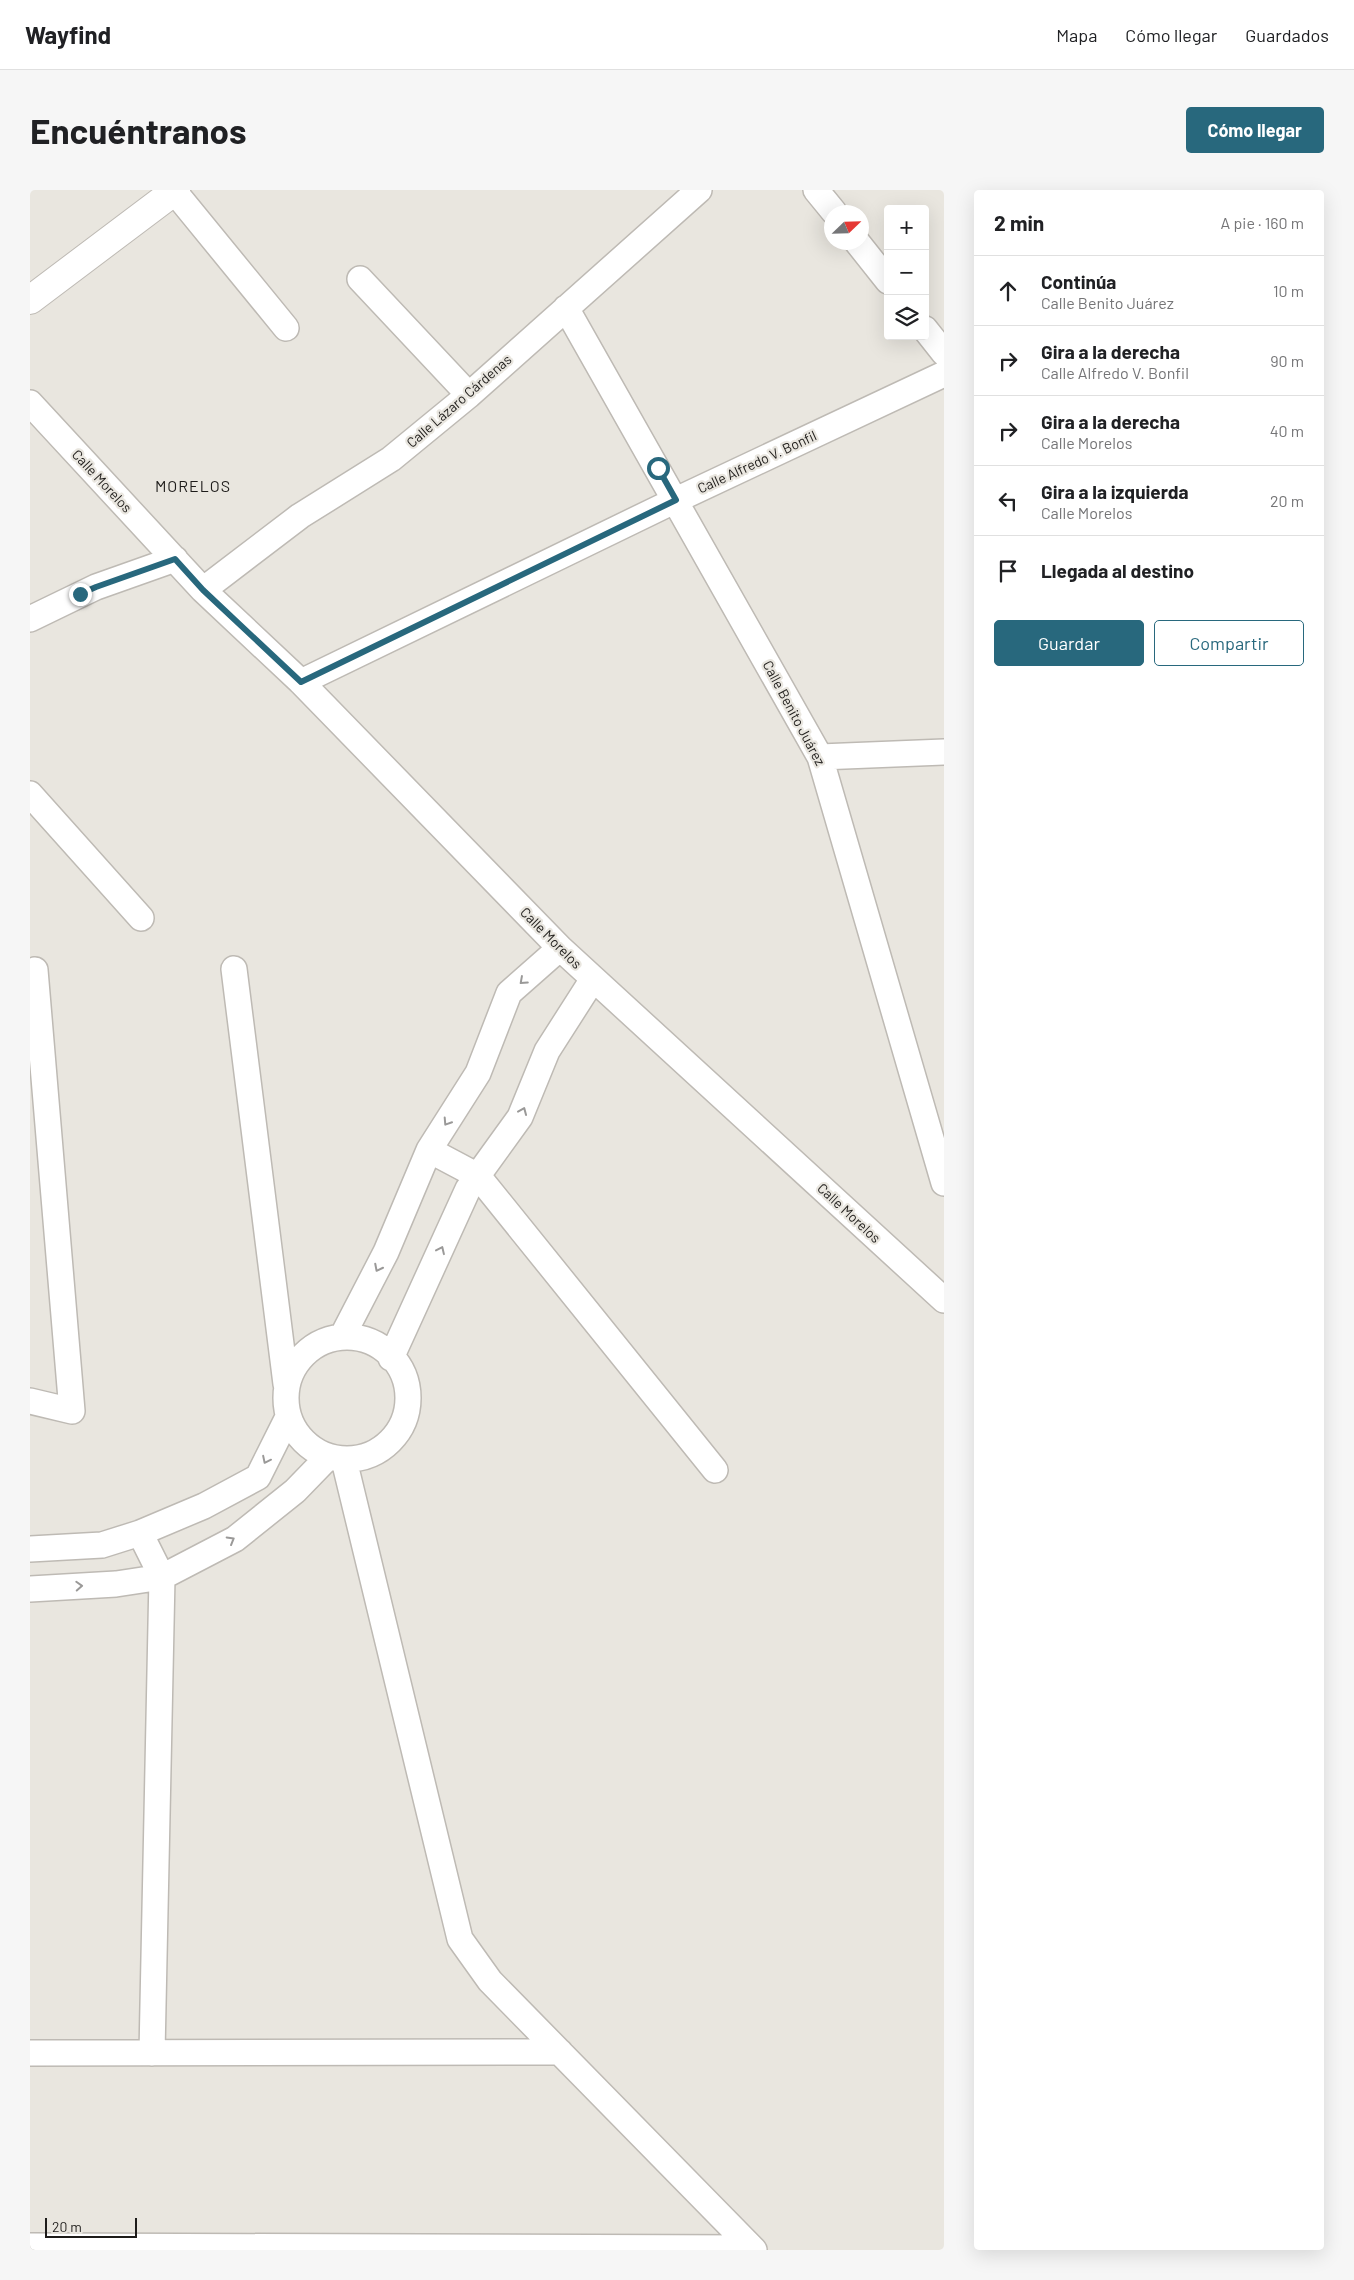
<!DOCTYPE html>
<html lang="es">
<meta charset="utf-8">
<style>
body{margin:0;font-family:Barlow,sans-serif;background:#f6f6f6;color:#202124}
.controls{position:absolute;right:15px;top:15px;display:grid;overflow:hidden;border-radius:5px;box-shadow:0 5px 20px #0002}
.controls button{width:45px;height:45px;display:grid;place-items:center;padding:0;border:0;border-bottom:1px solid #e0e0e0;background:#fff;color:#202124;font:25px sans-serif}
.compass{position:absolute;left:794px;top:15px;width:45px;height:45px;border-radius:50%;background:#fff;box-shadow:0 5px 20px #0002;rotate:67deg}
.scale{position:absolute;left:15px;bottom:12px;width:92px;box-sizing:border-box;padding-left:5px;border:2px solid #1e1c1a;border-top:0;font-size:14px;line-height:18px;white-space:nowrap;color:#1e1c1a;-webkit-text-stroke:4px #e9e6df;paint-order:stroke}
.stop{position:absolute;width:15px;height:15px;margin:-11px;border:4px solid #28687d;border-radius:50%;background:#fff}
.stop.end{background:#28687d;border-color:#fff;box-shadow:0 1px 5px #0008}
.list{margin:0;padding:0;list-style:none}
h2{display:flex;justify-content:space-between;align-items:center;height:65px;margin:0;padding:0 20px;font-size:21px}
h2 small{font-size:16px;font-weight:400;color:#757577}
.list li{display:grid;grid-template-columns:32px 1fr auto;gap:15px;align-items:center;box-sizing:border-box;height:70px;padding:0 20px;border-top:1px solid #e0e0e0}
.list b{display:block;font-size:19px;white-space:nowrap}
.list p{margin:0;font-size:16px;white-space:nowrap;color:#757577}
.list em{font-size:16px;font-style:normal;color:#757577}
.actions{display:flex;gap:10px;padding:15px 20px}
.actions a{flex:1;padding:11px 0;border:1px solid #28687d;border-radius:5px;text-align:center;font-size:18px;color:#28687d}
.actions .main{background:#28687d;color:#fff}
.icon{flex:none;width:28px;height:28px;fill:none;stroke:currentColor;stroke-width:2;stroke-linecap:round;stroke-linejoin:round}
.map{position:relative;flex:none;width:914px;height:2060px;overflow:hidden;border-radius:5px}
header{display:flex;align-items:center;gap:30px;box-sizing:border-box;height:70px;padding:0 25px;background:#fff;border-bottom:1px solid #e0e0e0}
header strong{font-size:24px}
nav{display:flex;gap:28px;margin-inline-start:auto;font-size:18px}
.intro{display:flex;align-items:center;justify-content:space-between;box-sizing:border-box;height:120px;padding:0 30px}
h1{margin:0;font-size:35px}
.button{padding:12px 22px;border-radius:5px;background:#28687d;color:#fff;font-size:18px;font-weight:700}
main{display:flex;gap:30px;padding:0 30px}
aside{flex:1;background:#fff;border-radius:5px;box-shadow:0 5px 20px #0002}
.map>svg:first-child{display:block}
.lines{fill:none;stroke-linecap:round;stroke-linejoin:round}
.street-casing{stroke:#bebab4;stroke-width:28}
.secondary-casing{stroke:#bebab4;stroke-width:30}
.street{stroke:#fff;stroke-width:25}
.secondary{stroke:#fff;stroke-width:28}
.oneway{stroke:#9a9998}
.route{stroke:#28687d;stroke-width:6}
.labels{text-anchor:middle;stroke-width:4.5;stroke-linejoin:round;paint-order:stroke}
.street-label{font-size:14px;fill:#1e1c1a;stroke:#e9e6df}
.quarter-label{font-size:16px;letter-spacing:1px;fill:#1e1c1a;stroke:#e9e6df}
</style>
<header>
<strong>Wayfind</strong>
<nav><a>Mapa</a><a>Cómo llegar</a><a>Guardados</a></nav>
</header>
<div class="intro"><h1>Encuéntranos</h1><a class="button">Cómo llegar</a></div>
<main>
<div class="map">
<svg width="914" height="2060" viewBox="0 0 914 2060">
<rect width="100%" height="100%" fill="#e9e6df"/>
<g class="lines">
<defs>
<path id="street" d="M786,0l18,22
M144,1l112,137
M827,52l31,39
M330,89l109,116
M536,118l254,449 124,426
M895,139l19,24
M0,213l173,187 98,92 259,266 384,352
M173,400l97,-74 91,-57 78,-64 230,-205
M0,429l66,-32 79,-28
M271,492l375,-182 268,-126
M790,567l124,-5
M0,604l111,124
M204,779l52,415
M399,960l49,26 237,294
M313,1145l43,-83 43,-102 49,-77 31,-80 51,-45
M256 1208a61 61 0 1 1 122 0a61 61 0 1 1-122 0Z
M361,1168l77,-169 52,-72 27,-66 46,-72
M0,1211l42,10 -37,-441
M314,1270l116,479 30,42 264,269
M110,1343l22,44 -10,476
M0,1359l72,-4 38,-12 64,-27 54,-29 30,-60
M0,1399l86,-5 46,-7 73,-38 60,-48 33,-34
M0,1863l530,-1
M0,2056l722,2"/>
<path id="secondary" d="M0,110l146,-110"/>
</defs>
<use href="#street" class="street-casing"/>
<use href="#secondary" class="secondary-casing"/>
<use href="#street" class="street"/>
<use href="#secondary" class="secondary"/>
</g>
<defs><path id="oneway-chevron" d="M-2-3.5L2.5 0L-2 3.5" fill="none" stroke-width="1.6" stroke-linecap="round" stroke-linejoin="round" transform="scale(1.25)"/></defs>
<g class="oneway">
<use href="#oneway-chevron" transform="translate(493 791) rotate(138)"/>
<use href="#oneway-chevron" transform="translate(493 921) rotate(-67)"/>
<use href="#oneway-chevron" transform="translate(417 932) rotate(123)"/>
<use href="#oneway-chevron" transform="translate(411 1060) rotate(-65)"/>
<use href="#oneway-chevron" transform="translate(348 1078) rotate(117)"/>
<use href="#oneway-chevron" transform="translate(236 1270) rotate(116)"/>
<use href="#oneway-chevron" transform="translate(201 1350) rotate(-30)"/>
<use href="#oneway-chevron" transform="translate(49 1396) rotate(-3)"/>
</g>
<g class="lines">
<path class="route" d="M50,404l16,-7 79,-28 28,31 98,92 375,-182 -18,-32"/>
</g>
<g class="labels">
<g class="street-label">
<text transform="translate(429 211) rotate(-41)" y="5">Calle Lázaro Cárdenas</text>
<text transform="translate(727 272) rotate(-25)" y="5">Calle Alfredo V. Bonfil</text>
<text transform="translate(72 291) rotate(47)" y="5">Calle Morelos</text>
<text transform="translate(764 523) rotate(62)" y="5">Calle Benito Juárez</text>
<text transform="translate(521 748) rotate(45)" y="5">Calle Morelos</text>
<text transform="translate(819 1023) rotate(43)" y="5">Calle Morelos</text>
</g>
<g class="quarter-label">
<text x="163" y="302">MORELOS</text>
</g>
</g>
</svg>
<div class="controls">
<button>+</button>
<button>−</button>
<button><svg class="icon" aria-label="layers" viewBox="0 0 24 24"><path d="M12 4l9 5-9 5-9-5zM3 14l9 5 9-5"/></svg></button>
</div>
<svg class="compass" viewBox="-18 -18 36 36"><path d="M0-13l5 13h-10z" fill="#e53935"/><path d="M0 13l5-13h-10z" fill="#757577"/></svg>
<div class="scale">20 m</div>
<div class="stop" style="left:628px;top:278px"></div>
<div class="stop end" style="left:50px;top:404px"></div>
</div>
<aside>
<h2>2 min<small>A pie · 160 m</small></h2>
<ul class="list">
<li><svg class="icon" aria-label="ahead" viewBox="0 0 24 24"><path d="M12 20V5M6 11l6-6 6 6"/></svg><div><b>Continúa</b><p>Calle Benito Juárez</p></div><em>10 m</em></li>
<li><svg class="icon" aria-label="right" viewBox="0 0 24 24"><path d="M7 20v-9h11M14 6l5 5-5 5"/></svg><div><b>Gira a la derecha</b><p>Calle Alfredo V. Bonfil</p></div><em>90 m</em></li>
<li><svg class="icon" aria-label="right" viewBox="0 0 24 24"><path d="M7 20v-9h11M14 6l5 5-5 5"/></svg><div><b>Gira a la derecha</b><p>Calle Morelos</p></div><em>40 m</em></li>
<li><svg class="icon" aria-label="left" viewBox="0 0 24 24"><path d="M17 20v-9H6M10 6l-5 5 5 5"/></svg><div><b>Gira a la izquierda</b><p>Calle Morelos</p></div><em>20 m</em></li>
<li><svg class="icon" aria-label="arrive" viewBox="0 0 24 24"><path d="M6 21V4h12l-3 4 3 4H6"/></svg><div><b>Llegada al destino</b></div></li>
</ul>
<div class="actions"><a class="main">Guardar</a><a>Compartir</a></div>
</aside>
</main>
